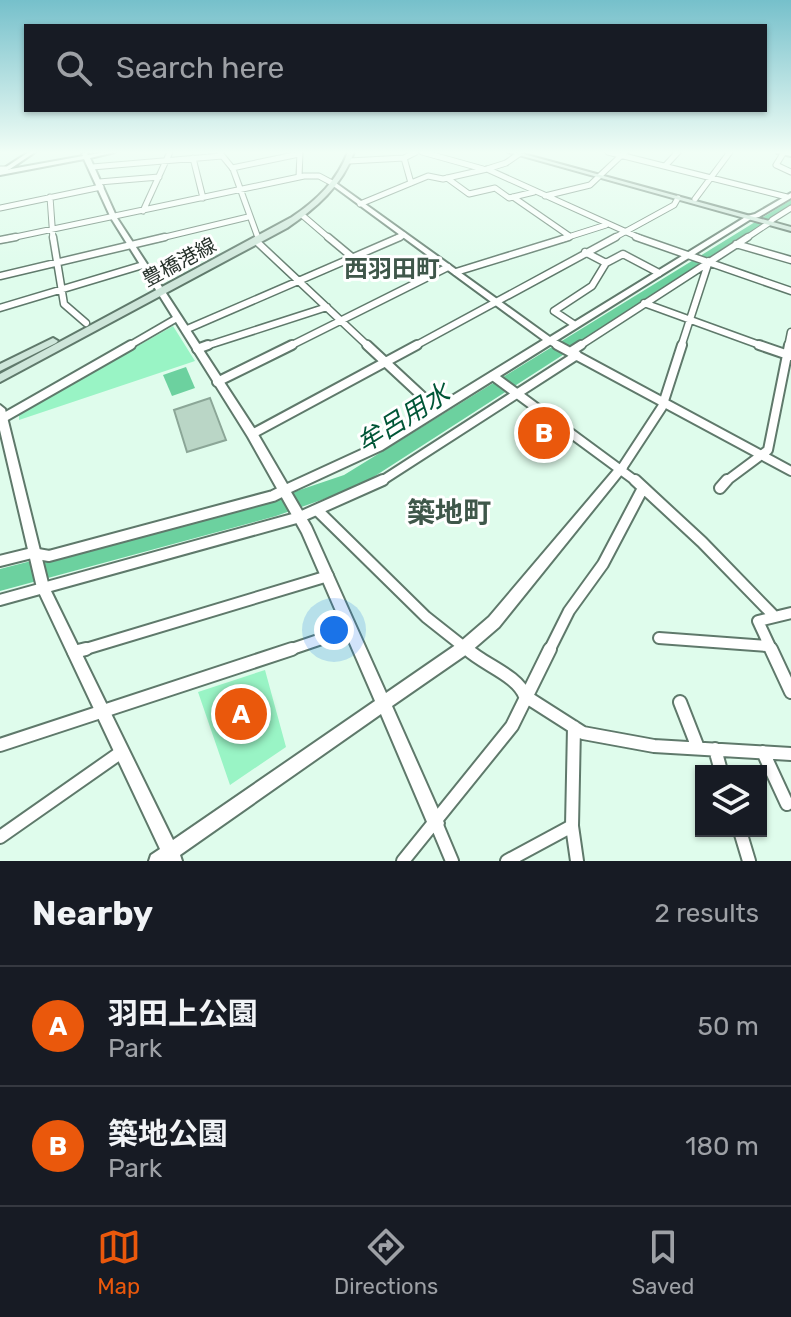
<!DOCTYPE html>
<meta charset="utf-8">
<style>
body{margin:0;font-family:Rubik,"Noto Sans JP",sans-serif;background:#242831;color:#f1f3f6}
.controls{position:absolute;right:24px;bottom:24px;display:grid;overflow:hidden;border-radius:0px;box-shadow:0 2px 6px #0004}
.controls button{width:72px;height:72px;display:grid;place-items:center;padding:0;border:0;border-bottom:2px solid #363941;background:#171b24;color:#f1f3f6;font:40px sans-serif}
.you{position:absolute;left:334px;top:630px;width:28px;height:28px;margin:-20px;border:6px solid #fff;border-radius:50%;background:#1a73e8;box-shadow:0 0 0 12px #1a73e833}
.badge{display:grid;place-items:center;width:52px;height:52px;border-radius:50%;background:#ea580c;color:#fff;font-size:26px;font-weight:700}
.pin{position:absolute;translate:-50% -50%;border:4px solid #fff;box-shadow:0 2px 8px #0006}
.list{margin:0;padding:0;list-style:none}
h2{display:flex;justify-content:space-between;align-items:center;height:104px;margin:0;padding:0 32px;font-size:34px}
h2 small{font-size:26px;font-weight:400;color:#9ea1a6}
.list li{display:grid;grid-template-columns:52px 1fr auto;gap:24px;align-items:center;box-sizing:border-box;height:120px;padding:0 32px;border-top:2px solid #363941}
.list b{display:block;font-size:30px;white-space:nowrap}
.list p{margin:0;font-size:26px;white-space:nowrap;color:#9ea1a6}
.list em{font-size:26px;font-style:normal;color:#9ea1a6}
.icon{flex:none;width:44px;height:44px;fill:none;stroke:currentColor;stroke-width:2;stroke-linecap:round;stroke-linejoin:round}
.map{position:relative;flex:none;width:791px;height:861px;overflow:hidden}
.search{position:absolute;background:#171b24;box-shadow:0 2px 6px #0004;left:24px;right:24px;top:24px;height:88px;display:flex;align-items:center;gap:20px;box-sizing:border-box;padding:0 28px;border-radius:0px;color:#9ea1a6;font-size:30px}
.sheet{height:344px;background:#171b24}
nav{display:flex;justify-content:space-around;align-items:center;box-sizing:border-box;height:112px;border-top:2px solid #363941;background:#171b24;font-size:22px;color:#9ea1a6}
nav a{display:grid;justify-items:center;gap:4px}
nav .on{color:#ea580c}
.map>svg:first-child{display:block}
.green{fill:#99f4c5}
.water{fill:#6cd19f}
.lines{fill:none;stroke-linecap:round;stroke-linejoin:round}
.river{fill:#6cd19f;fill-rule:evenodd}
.building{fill:#bad6c6;stroke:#8ba697;stroke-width:2}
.minor-far4-casing{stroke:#5f796b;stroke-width:7}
.minor-far3-casing{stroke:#5f796b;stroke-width:9}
.minor-far2-casing{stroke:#5f796b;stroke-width:12}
.minor-far1-casing{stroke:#5f796b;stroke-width:14}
.minor-casing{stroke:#5f796b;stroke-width:16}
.tertiary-casing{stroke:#5f796b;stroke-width:4}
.secondary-casing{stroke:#5f796b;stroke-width:4}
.minor-far4{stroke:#fff;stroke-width:5}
.minor-far3{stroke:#fff;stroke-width:6}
.minor-far2{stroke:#fff;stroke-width:8}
.minor-far1{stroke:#fff;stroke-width:10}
.minor{stroke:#fff;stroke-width:12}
.tertiary{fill:#fff;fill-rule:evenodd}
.secondary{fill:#cee6da;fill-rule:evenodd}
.labels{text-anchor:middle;stroke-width:6;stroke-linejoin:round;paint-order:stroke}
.far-street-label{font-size:20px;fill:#27322b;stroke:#fff}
.far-quarter-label{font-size:24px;font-weight:bold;fill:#3f574a;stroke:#fff}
.water-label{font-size:26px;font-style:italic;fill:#005637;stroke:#fff}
.quarter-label{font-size:28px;font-weight:bold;fill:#3f574a;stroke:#fff}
</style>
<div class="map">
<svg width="791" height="861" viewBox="0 0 791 861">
<rect width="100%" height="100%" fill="#dffcec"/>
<path class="green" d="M173,326l22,35 -176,59v-7z
M265,670l21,77 -56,38 -32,-93z"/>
<path class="water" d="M186,367l9,21 -23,8 -9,-21z"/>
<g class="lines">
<path class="river" d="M791,200v8l-433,279 -82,29 -276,75v-22l276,-71 68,-23z"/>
</g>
<path class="building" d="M210,398l16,42 -39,12 -13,-42z"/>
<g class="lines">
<defs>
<path id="minor-far4" d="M422,152l61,17
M608,152l179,45
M784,152l-8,13 15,7
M220,153l13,16 24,66
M193,158l10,40
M404,158l7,25
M349,161l55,-3 12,-6
M665,166l13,-14
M92,167l130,-11
M232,168l67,-14
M0,169h6
M487,169l155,70
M299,177l1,-25
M447,178l22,16 26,-6 14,10 25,-6
M99,182l60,-5
M545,196l45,-11 35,-33
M50,197l3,42
M513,197l55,38
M695,199l35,-47
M360,204l68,-28 15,3 44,-10 19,-6 13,-9
M0,208l101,-21
M143,211l27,-59
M302,215l28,24
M772,220l19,-12
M6,239l298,-63h15l15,8
M157,239l91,-22
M395,239l9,-4
M562,239l44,-14
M612,239l62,-34 4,-7
M745,239l24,-16"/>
<path id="minor-far3" d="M53,237l11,67 22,19
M328,237l24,20
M636,237l155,54
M0,240l16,-3
M256,241l113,106
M736,244l55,16
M606,263l17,-9 36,19
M456,272l113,-35
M0,276l165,-39
M644,303l121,44
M0,308l143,-43
M575,325l-21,-14 38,-25 14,-23 -21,-11
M185,330l215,-93
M550,341l10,6
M127,347l50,-29
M203,347l124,-40
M288,347l160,-80
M413,347l203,-110
M578,347l170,-110
M681,347l28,-86
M788,347l3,-15"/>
<path id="minor-far2" d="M367,345l70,65
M557,345l234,126
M759,345l32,11
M197,349l11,-4
M570,352l11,-7
M493,376l144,106
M217,382l75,-37
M3,418l128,-73
M252,434l165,-89
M622,468l40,-61 20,-62
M380,482l197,-127
M725,482l43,-32 21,-105"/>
<path id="minor-far1" d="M635,480l67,62 72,74
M720,488l7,-8
M317,510l109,107 43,34
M0,561l32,-8 17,3 224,-60 12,-6
M0,600l300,-83 83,-37
M659,638l108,8
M79,651l249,-75
M286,651l65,-22
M549,651l20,-40 34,-47 40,-76
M772,651l-14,-30 33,-8"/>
<path id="minor" d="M467,649c17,16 50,26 58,47l58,37 71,13 137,8
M771,649l20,43
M74,652l12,-3
M680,702l18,46
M574,727l-2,99 5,35
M0,745l292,-96
M715,749l6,22
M763,752l24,52
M436,823l16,38
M740,831l9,30
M0,837l120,-84
M403,861l109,-135 38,-77
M507,861l65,-35"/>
<path id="tertiary" d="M29,152h6l-25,17h-4v-2z
M85,152l3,3 18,-3h9l-25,6 27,60 139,213 31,53 87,-40 169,-104 -211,-155v-2h4l214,154 197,-121 8,-2 36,-21v5l-32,19 -8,2 -369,231 -91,42 20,34 75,167 74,-51 29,-25 129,-152 4,-1 4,1 1,3 -128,159 -29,25 -78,54 52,117 -2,6 -6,2 -6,-2 -49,-115 -201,141 2,6h-33l2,-6 9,-6 -123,-261 -37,-158v-25l5,4 44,178 124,253 202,-139 -73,-168 -54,-96 -137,-219 -27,-59 -84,16v-4l83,-15 -1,-2z
M777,152h14v4l-14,-3z"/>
<path id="secondary" d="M348,152h6c-12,34 -38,56 -67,76l-287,154v-8l292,-157c25,-17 45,-36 56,-65z
M508,152h8l275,75v4z
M53,338l5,3 -2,2 -56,28v-7z"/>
</defs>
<use href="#minor-far4" class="minor-far4-casing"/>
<use href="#minor-far3" class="minor-far3-casing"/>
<use href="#minor-far2" class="minor-far2-casing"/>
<use href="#minor-far1" class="minor-far1-casing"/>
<use href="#minor" class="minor-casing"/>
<use href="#tertiary" class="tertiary-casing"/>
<use href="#secondary" class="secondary-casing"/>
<use href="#minor-far4" class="minor-far4"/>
<use href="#minor-far3" class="minor-far3"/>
<use href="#minor-far2" class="minor-far2"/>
<use href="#minor-far1" class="minor-far1"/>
<use href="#minor" class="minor"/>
<use href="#tertiary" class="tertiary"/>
<use href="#secondary" class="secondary"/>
</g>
<linearGradient id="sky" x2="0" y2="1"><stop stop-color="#76c0cb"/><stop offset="0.56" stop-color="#f1fef6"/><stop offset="1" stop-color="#f1fef6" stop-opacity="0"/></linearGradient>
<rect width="791" height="272" fill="url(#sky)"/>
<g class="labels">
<g class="far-street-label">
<text transform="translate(179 262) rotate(-28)" y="7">豊橋港線</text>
</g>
<g class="far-quarter-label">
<text x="392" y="277">西羽田町</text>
</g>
<g class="water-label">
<text transform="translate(403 418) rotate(-32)" y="9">牟呂用水</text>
</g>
<g class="quarter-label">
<text x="449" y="522">築地町</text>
</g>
</g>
</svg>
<div class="controls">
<button><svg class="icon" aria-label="layers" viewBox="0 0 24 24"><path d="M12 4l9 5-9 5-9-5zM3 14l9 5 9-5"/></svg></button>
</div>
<div class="you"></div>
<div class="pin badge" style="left:241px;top:714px">A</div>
<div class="pin badge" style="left:544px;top:433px">B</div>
<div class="search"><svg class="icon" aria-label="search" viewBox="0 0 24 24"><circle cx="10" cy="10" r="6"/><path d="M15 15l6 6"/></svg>Search here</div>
</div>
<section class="sheet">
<h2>Nearby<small>2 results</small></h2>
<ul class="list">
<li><span class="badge">A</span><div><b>羽田上公園</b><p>Park</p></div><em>50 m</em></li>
<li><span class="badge">B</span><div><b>築地公園</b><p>Park</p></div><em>180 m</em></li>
</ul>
</section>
<nav>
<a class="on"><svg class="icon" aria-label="map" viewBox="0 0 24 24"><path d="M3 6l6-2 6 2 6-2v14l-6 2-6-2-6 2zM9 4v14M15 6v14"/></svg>Map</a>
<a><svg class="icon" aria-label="directions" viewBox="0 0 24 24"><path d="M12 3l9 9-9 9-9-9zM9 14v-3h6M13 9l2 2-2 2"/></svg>Directions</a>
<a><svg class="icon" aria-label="saved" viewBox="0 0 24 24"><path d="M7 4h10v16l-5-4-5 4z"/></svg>Saved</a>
</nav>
